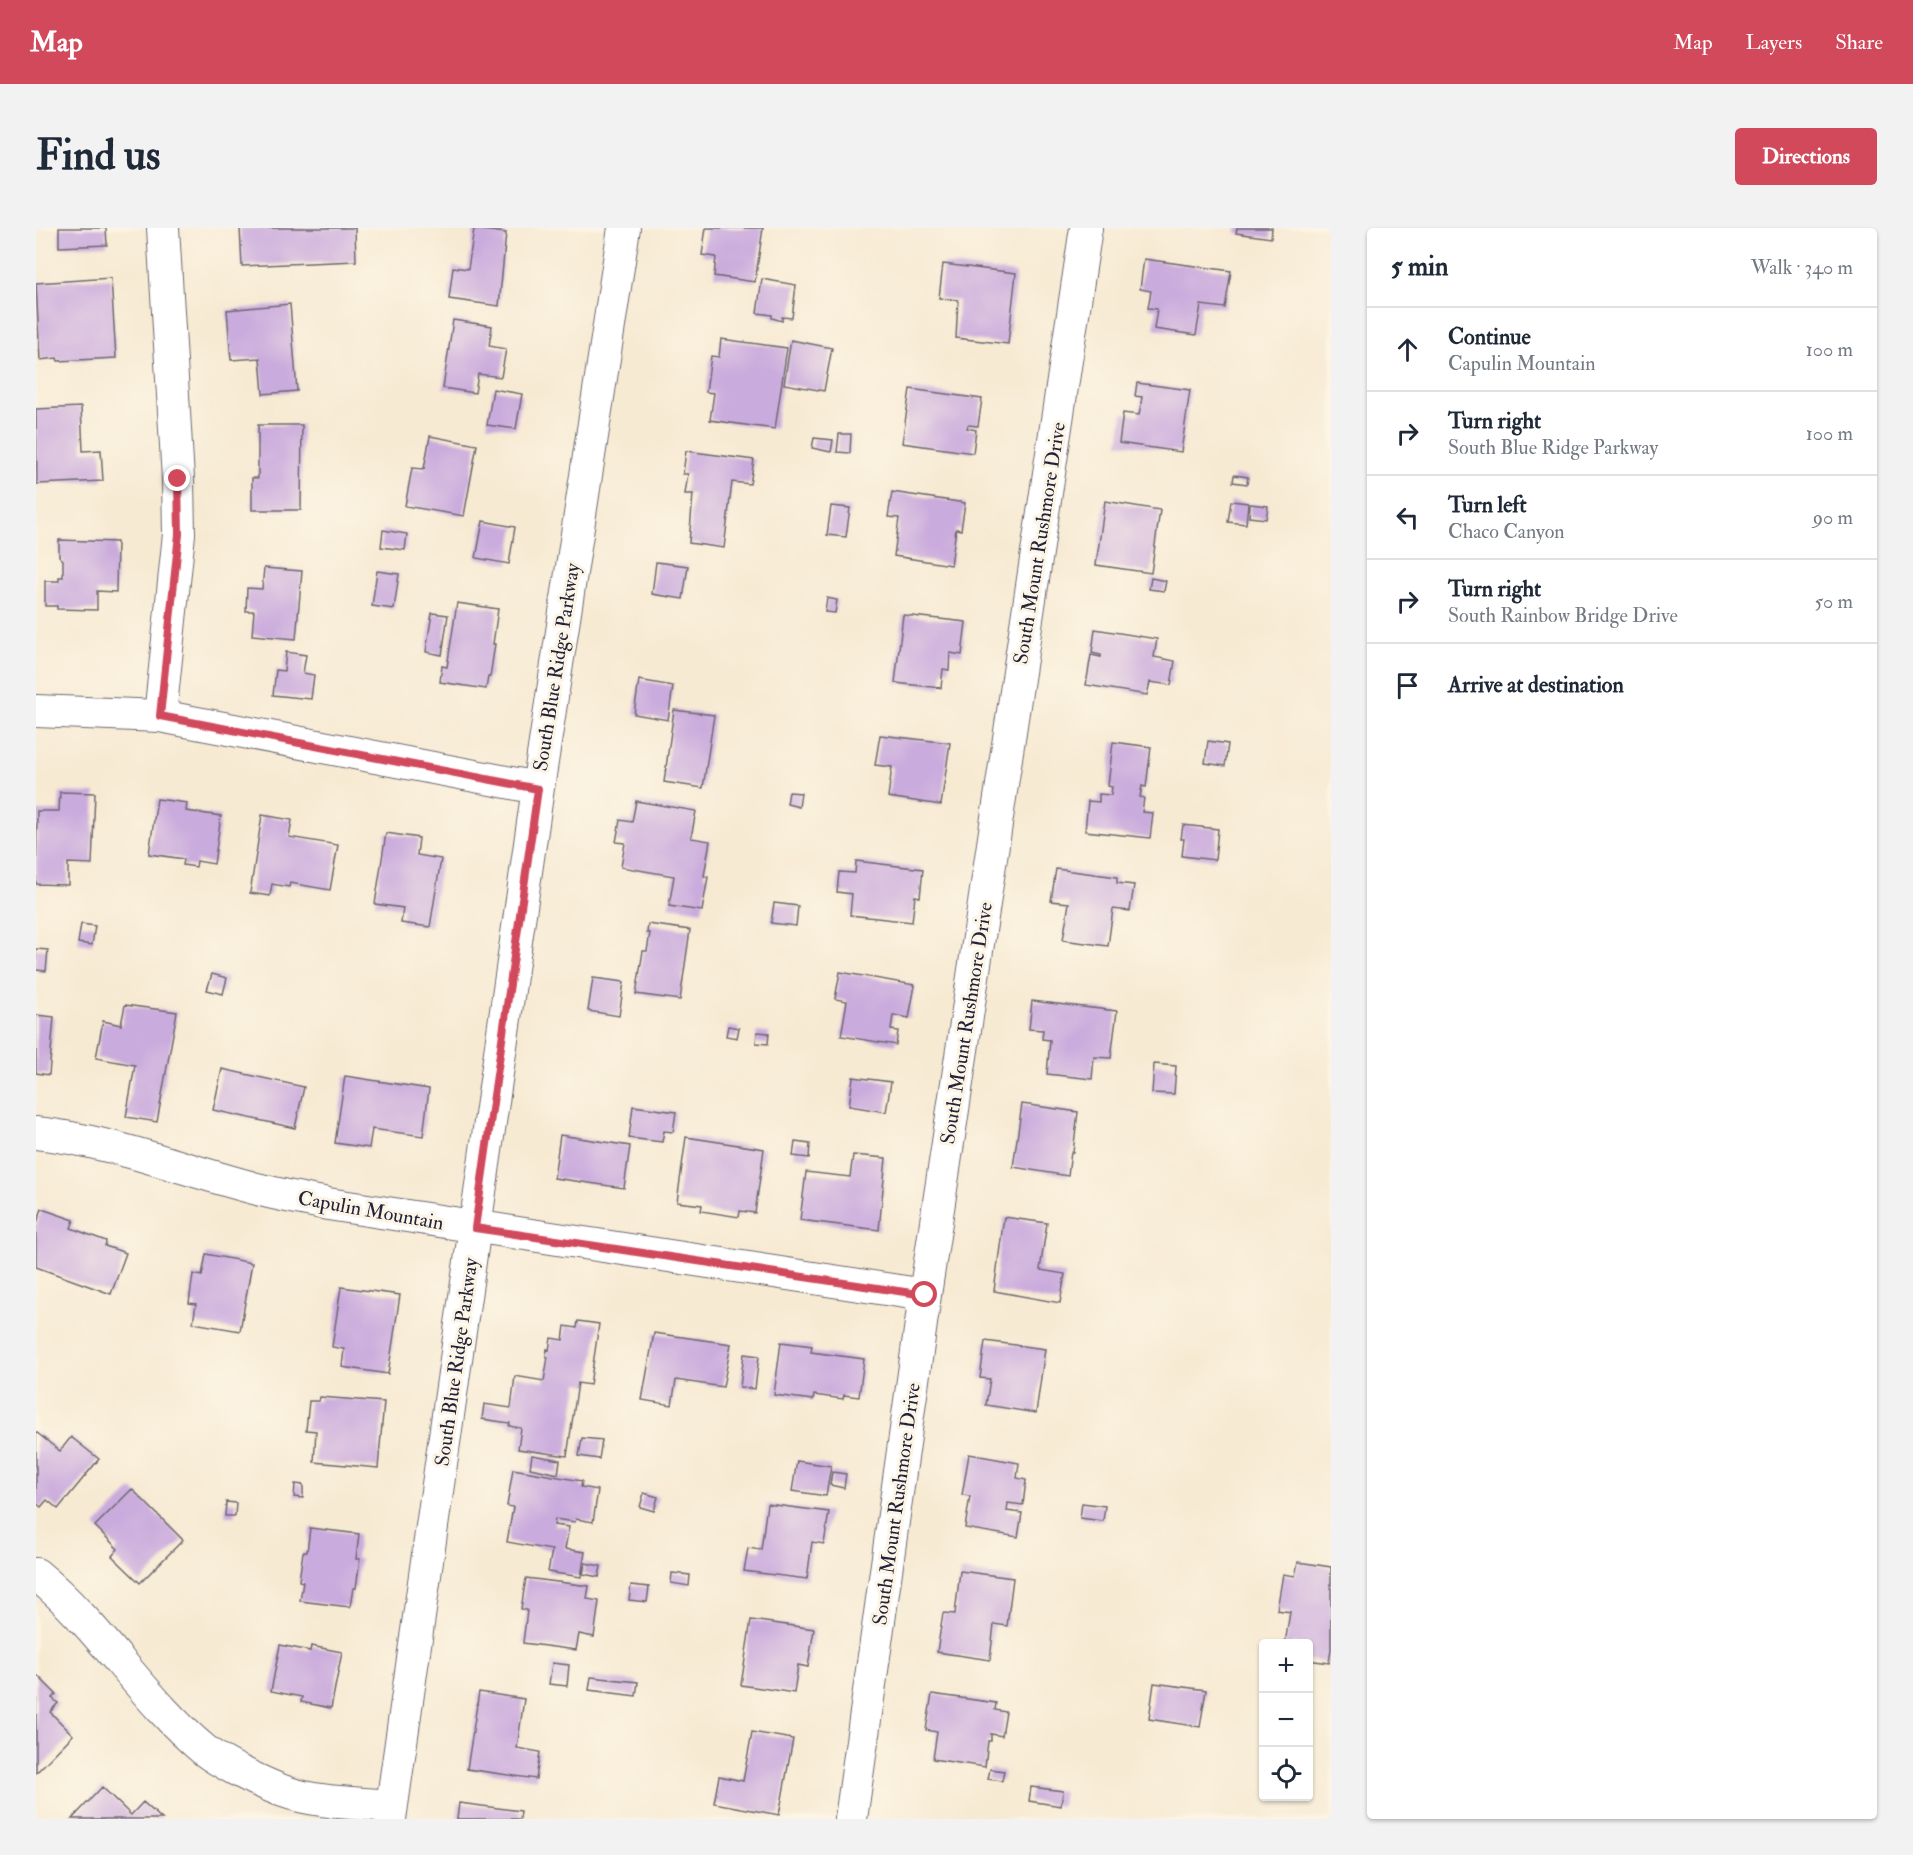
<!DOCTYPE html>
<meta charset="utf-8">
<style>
body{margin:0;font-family:"IM FELL Double Pica",serif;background:#f2f2f3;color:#1f2937}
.controls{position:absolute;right:18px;bottom:18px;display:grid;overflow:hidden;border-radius:6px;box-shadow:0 2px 4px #0004}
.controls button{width:54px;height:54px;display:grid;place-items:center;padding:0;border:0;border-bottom:2px solid #e0e1e3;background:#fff;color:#1f2937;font:30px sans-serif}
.stop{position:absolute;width:18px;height:18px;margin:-14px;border:4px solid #d1495b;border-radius:50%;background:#fff}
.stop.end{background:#d1495b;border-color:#fff;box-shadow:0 2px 6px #0008}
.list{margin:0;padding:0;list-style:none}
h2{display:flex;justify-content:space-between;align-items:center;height:78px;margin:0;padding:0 24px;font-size:26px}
h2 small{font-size:20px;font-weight:400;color:#747a83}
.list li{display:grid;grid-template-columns:39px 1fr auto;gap:18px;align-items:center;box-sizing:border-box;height:84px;padding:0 24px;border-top:2px solid #e0e1e3}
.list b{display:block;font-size:22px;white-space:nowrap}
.list p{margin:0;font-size:20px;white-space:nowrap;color:#747a83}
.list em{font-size:20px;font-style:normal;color:#747a83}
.icon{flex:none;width:33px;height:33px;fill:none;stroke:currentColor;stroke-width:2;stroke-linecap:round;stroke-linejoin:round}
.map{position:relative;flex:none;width:1295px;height:1591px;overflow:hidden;border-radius:6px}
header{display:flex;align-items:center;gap:36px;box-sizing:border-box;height:84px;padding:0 30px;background:#d1495b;color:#fff}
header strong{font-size:28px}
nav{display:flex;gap:33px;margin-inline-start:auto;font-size:21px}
.intro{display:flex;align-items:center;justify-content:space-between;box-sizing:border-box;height:144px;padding:0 36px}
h1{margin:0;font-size:42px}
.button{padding:15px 27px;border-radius:6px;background:#d1495b;color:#fff;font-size:21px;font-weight:700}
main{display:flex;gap:36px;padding:0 36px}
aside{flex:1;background:#fff;border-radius:6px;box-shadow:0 2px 4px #0004}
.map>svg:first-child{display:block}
.building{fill:#caabdd}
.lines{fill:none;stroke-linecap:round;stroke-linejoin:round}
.street-casing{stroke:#6d6870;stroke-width:34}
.street{stroke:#fff;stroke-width:32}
.route{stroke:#d1495b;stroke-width:8}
.labels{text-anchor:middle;stroke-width:6;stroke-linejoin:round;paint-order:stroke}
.street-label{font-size:20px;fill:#22223b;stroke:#fcf5e5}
</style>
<header>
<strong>Map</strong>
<nav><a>Map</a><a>Layers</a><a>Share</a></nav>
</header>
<div class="intro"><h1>Find us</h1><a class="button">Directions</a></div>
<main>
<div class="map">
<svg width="1295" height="1591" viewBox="0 0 1295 1591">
<rect width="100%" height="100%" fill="#fcf5e5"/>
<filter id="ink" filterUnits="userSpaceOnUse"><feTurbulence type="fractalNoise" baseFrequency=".0167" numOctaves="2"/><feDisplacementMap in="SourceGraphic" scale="12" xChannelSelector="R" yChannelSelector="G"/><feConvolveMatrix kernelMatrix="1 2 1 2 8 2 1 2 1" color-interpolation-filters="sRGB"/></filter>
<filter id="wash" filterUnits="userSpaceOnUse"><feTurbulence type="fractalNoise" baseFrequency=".008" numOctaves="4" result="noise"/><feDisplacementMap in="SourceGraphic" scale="24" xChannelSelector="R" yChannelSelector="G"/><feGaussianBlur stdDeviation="1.35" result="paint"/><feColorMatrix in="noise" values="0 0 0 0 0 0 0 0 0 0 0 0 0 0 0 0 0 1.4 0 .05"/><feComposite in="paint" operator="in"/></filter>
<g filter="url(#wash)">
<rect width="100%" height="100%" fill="#f7ead3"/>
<g id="blocks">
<path class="building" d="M23,0h47l1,17 -48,2z
M204,0h115l1,33 -114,5z
M670,0h57l-8,54 -41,-6 2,-19 -14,-2z
M1201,0h35l-1,10 -35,-5z
M438,1l32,4 -7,73 -50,-7 4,-32 15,2z
M1108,31l87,12 -6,37 -24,-3 -5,30 -42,-6 3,-20 -9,-1 3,-17 -11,-2z
M907,36l73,9 -8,71 -52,-6 2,-38 -19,-2z
M75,50l5,80 -58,3 -1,-3 -17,2 -4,-77z
M726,51l34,6 -4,33 -10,-1v4l-10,-3v-3l-15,-2z
M254,76l7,87 -34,3 -3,-36 -29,2 -4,-50z
M417,92l39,6 -3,20 17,3 -5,28 -23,-3 -3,19 -32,-5z
M685,111l66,9 -12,81 -65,-9 4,-27 -8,-1 5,-36 8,1z
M755,112l41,8 -8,43 -40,-7z
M1101,155l53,7 -9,62 -62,-9 4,-30 16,2 3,-18 -7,-1z
M457,161l29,5 -6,35 -29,-4z
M874,161l72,10 -4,27 -10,-1 -1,3 9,2 -3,23 -71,-10z
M45,179l2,44 18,-1 2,31 -66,3 -1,-75z
M222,197h44l-1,85h-49v-32h6z
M803,206h12l-1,19 -13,-1z
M394,208l47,9 -13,71 -59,-10 7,-38 12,1z
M778,210l19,2 -2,12 -19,-4z
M650,223l68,9 -4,24 -18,-2 -8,66 -35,-5 4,-49h-8l3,-20h-5z
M1198,247l14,2 -1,7 -14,-2z
M856,264l73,11 -4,27 -5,-1 -5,36 -57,-9 5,-38 -11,-1z
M1069,273l55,9 -9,63 -55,-8z
M1195,273l17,2 -2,21 -18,-2z
M1214,276l18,2 -2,13 -17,-2z
M795,278l19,2 -4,29 -19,-2z
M447,293l32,6 -6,37 -33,-6z
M347,302l24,4 -2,16 -24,-3z
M23,312l58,2 -1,50 -19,-1v19l-40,-1v-3h-12v-25h14v-4h4v-17l-4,-4z
M620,334l32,4 -5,33 -31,-5z
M228,340l38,3 -6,68 -44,-4 2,-24h-8l1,-23 15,1z
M341,343l22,3 -5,35 -22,-3z
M1115,350l15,3 -2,10 -15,-2z
M791,370l10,2 -2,13 -10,-1z
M421,375l41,6 -5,35h2l-5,33h-2l-2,12 -46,-7 2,-16 5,1z
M396,385l16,2 -6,40 -16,-3z
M867,387l63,7 -4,33 -12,-2 -1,17 -6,-1 -2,19 -46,-5z
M1059,401l62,10 -3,18 21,4 -4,24 -21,-3 -3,13 -61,-10 5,-30 10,2v-2l-9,-2z
M250,424l20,3 -3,18 11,2 -3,24 -38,-4 3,-25 8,1z
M603,452l34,6 -5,34 -34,-6z
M638,482l40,5 -11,73 -39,-6z
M844,507l70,8 -9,62 -53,-8 4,-30 -17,-2z
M1172,513l20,3 -3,22 -20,-3z
M1077,514l38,5 -5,40 -4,-1 -2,11 4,1 -2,14 11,1 -3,25 -65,-7 3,-30 11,1v-8l12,1 1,-8 -4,-1z
M24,564l35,1 -3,71 -24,-1v22l-32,-1 1,-73h22z
M753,564l12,1 -2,14 -12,-3z
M121,571l30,4 -1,8 35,5 -7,48 -17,-3 -1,6 -13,-2 1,-6 -35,-5z
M600,573l60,10 -5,27 19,3 -6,35 4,1 -6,34 -33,-5 5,-30 -53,-9 4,-24 -9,-1 4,-22 12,2z
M226,587l30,5 -3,17 49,8 -8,45 -40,-7 -1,4 -17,-3 -2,12 -20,-3z
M1147,597l35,4 -3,31 -33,-4 2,-17h-3z
M350,605l33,5 -2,17 24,4 -11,68 -29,-4 2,-15 -28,-4z
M820,633l67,8 -3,28 -5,-1 -3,26 -62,-7 2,-21 -15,-2 2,-20 16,1z
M1020,641l61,8v6l17,2 -4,26 -17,-2 -5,37 -45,-6 6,-37 -18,-2z
M738,675l24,3 -2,20 -25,-3z
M45,696l14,2 -3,19 -14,-2z
M612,696l42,6 -10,70 -44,-6 7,-43h4l3,-18h-3z
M0,721l12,1 -2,21 -10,-1z
M804,744l75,13 -6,33 -16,-3 -2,15 7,1 -2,14 -55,-9 6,-35 -12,-2z
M176,746l15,4 -4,16 -16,-4z
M557,750l31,4 -5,34 -31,-5z
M996,773l85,10 -6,47 -17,-1 -2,22 -45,-5 3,-34 -8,-1 1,-9 -14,-1z
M89,777l52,7 -20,110 -31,-5 9,-52 -39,-7 7,-37 18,4z
M0,787l18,2 -5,58 -13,-2z
M692,798l11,2 -2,10 -11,-2z
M721,804l12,1 -1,11 -12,-1z
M1118,836l22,2 -2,28 -22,-1z
M186,841l82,18 -9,41 -82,-18z
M309,848l84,13 -6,47 -51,-7 -3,19 -34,-5z
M817,849l38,5 -5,30 -37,-6z
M986,876l56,8 -5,40h-2l-3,24 -55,-9z
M597,878l43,6 -3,20 -9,-1 -2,11 -33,-4z
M524,907l70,11 -6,42 -70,-10z
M650,909l78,12 -9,64 -15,-2 -1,6 -38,-6 1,-6 -25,-3z
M759,914l15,2 -1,14 -16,-2z
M817,927l33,3 -7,72 -79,-10 6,-48 44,5z
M6,981l32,11 -3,8 35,13 -1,5 21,7 -15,41 -75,-27v-42z
M968,989l43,6 -7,47 25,4 -5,29 -66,-12z
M170,1026l46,9 -12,68 -47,-8 3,-19 -7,-1 4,-29 9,2z
M305,1059l59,8 -12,79 -46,-7 2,-18 -12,-2z
M542,1093l21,3 -9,61 -12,-2 -11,73 -49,-7 3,-21 -12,-2 1,-3 -28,-4 2,-15 27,4 4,-32 29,5 4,-24h-2l1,-8 2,1 2,-12 12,2 2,-14 12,2z
M618,1105l77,11 -8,43 -47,-7 -4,25 -30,-5z
M949,1113l60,8 -9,64 -50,-8 4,-26 -10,-1z
M745,1114l31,4 -1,6 53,7 -5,38 -15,-2 -1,4 -29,-4 -1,5 -39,-5z
M708,1126l15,2 -4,33 -15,-2z
M284,1169l64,5 -6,66 -64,-6 2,-31 -10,-1 3,-29h10z
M0,1204l24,19 11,-14 28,22 -41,50 -11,-9 -6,7 -5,-4z
M546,1210l20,2 -3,19 -20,-3z
M933,1226l50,9 -2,15 9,2 -3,25 -15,-2 -1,8 15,2 -4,24 -53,-9 5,-32 -8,-1z
M496,1227l28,5 -2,14 -28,-6z
M761,1233l34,5 -5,30 -34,-5z
M477,1241l69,12 -1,6 17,3 -5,32 -17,-3 -1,3 -20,-3 -1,6 15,2 -4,22 20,3 -4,25 -33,-5 4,-22 -45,-8 6,-35 -6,-1z
M796,1244l14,2 -2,14 -14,-3z
M259,1256l8,1v13l-9,-1z
M96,1261l51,51 -43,43 -28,-27 6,-7 -23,-23z
M608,1265l14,4 -4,14 -14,-4z
M190,1274l10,1 -1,13h-10z
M1046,1275l23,3 -2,15 -23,-3z
M731,1276l62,8 -5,32 -12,-2 -5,37 -63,-8 4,-23 13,2z
M274,1300l49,6 -3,25h4l-4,29h-3l-3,19 -50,-6 3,-19 -4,-1 4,-29h4z
M1262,1334l33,5v82l-2,14 -21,-3v-16h-23l5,-32 -13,-2 6,-36 12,2z
M549,1335l16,3 -2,11 -16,-3z
M924,1343l53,7 -6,48 -13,-2 -4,36 -53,-8 6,-39 12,1z
M636,1345l18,2 -1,11 -18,-3z
M490,1350l63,8 -2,13 12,2 -5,36 -15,-3 -3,16 -53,-7 4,-33 -6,-1z
M595,1357l18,2 -2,15 -18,-2z
M715,1392l63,9 -6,38 -10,-2 -4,28 -53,-8z
M244,1417l30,6 1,-5 31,6 -11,56 -30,-6 1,-5 -31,-6z
M516,1435l17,2 -2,21 -18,-2z
M0,1446l20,20 -4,4 6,5 -8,9 23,23 -37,38z
M555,1449l47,5 -2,14 -47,-6z
M1118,1455l52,7 -6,37 -51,-8z
M443,1464l45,7 -7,49 23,4 -4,27 -69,-10z
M896,1466l64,9 -1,7 11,2 -4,24 -11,-2v7h-3l-3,26 -52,-8 4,-27 -11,-2z
M716,1504l41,7 -14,76 -65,-12 5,-27 24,5z
M954,1541l14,2 -2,10 -14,-2z
M66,1559l29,28 12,-13 19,17h-90z
M995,1559l32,4 -2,15 -32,-5z
M423,1575l62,8 -1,8h-63z"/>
</g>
</g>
<g filter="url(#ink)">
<use href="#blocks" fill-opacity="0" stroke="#6d6870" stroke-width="1.5"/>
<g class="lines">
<defs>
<path id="street" d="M0,483l124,5 378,72
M124,488l19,-182 -1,-55 -15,-251
M0,905c79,8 152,39 229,58 20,5 42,9 63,13l597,91
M0,1346c63,51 105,123 167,175 15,13 60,35 80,42 32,12 75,12 108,15
M354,1591l148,-1031 86,-560
M815,1591l74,-524 161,-1067"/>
</defs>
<use href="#street" class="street-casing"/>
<use href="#street" class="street"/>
</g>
</g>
<g class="lines" filter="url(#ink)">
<path class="route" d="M142,251l1,55 -19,182 378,73 -63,439 450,67"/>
</g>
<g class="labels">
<g class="street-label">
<text transform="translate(1003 315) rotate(-81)" y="7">South Mount Rushmore Drive</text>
<text transform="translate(520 439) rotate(-81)" y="7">South Blue Ridge Parkway</text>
<text transform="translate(930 795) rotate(-81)" y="7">South Mount Rushmore Drive</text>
<text transform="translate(335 982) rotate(10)" y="7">Capulin Mountain</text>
<text transform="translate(420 1134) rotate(-82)" y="7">South Blue Ridge Parkway</text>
<text transform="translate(860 1276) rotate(-82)" y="7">South Mount Rushmore Drive</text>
</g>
</g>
</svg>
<div class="controls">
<button>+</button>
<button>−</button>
<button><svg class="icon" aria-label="locate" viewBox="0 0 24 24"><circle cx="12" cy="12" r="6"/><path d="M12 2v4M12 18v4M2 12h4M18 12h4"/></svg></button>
</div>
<div class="stop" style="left:889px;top:1067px"></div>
<div class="stop end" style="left:142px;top:251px"></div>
</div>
<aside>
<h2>5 min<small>Walk · 340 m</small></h2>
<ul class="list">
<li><svg class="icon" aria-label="ahead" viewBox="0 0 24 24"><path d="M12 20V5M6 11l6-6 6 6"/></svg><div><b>Continue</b><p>Capulin Mountain</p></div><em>100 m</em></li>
<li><svg class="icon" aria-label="right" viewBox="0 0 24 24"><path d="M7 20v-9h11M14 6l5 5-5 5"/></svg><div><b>Turn right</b><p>South Blue Ridge Parkway</p></div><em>100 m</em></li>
<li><svg class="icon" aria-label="left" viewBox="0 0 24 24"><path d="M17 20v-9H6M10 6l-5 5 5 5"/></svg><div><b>Turn left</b><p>Chaco Canyon</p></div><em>90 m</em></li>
<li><svg class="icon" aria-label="right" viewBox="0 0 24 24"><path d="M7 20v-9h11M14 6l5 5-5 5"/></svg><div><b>Turn right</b><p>South Rainbow Bridge Drive</p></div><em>50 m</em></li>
<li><svg class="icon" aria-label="arrive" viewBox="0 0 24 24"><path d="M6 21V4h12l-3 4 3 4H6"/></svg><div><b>Arrive at destination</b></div></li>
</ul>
</aside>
</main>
